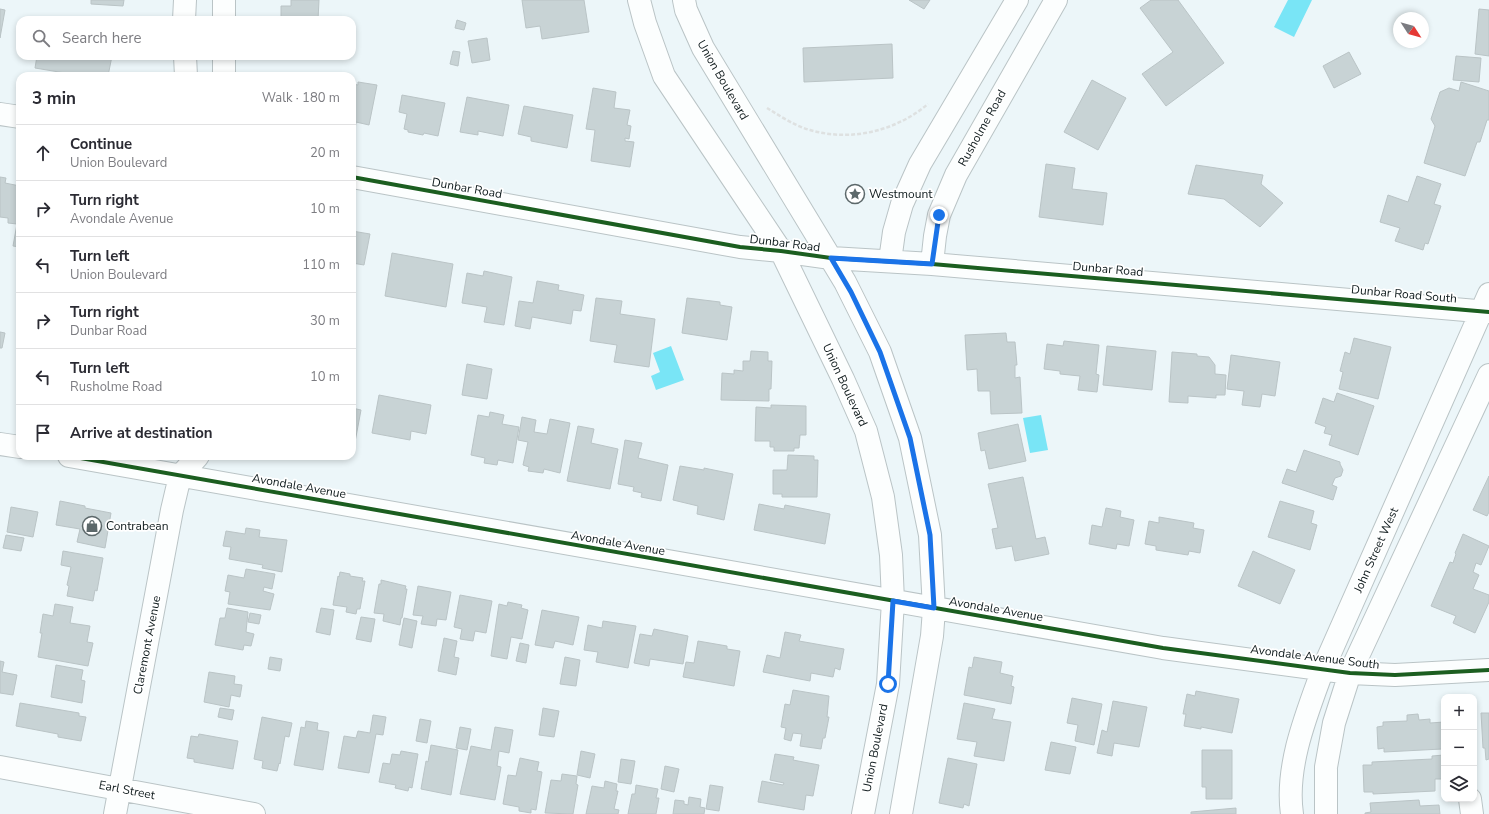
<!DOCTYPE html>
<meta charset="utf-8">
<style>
body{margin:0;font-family:"Nunito Sans",sans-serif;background:#f7f7f7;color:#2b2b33}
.controls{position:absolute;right:12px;bottom:12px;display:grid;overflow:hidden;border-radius:8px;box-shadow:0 2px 6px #0003}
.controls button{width:36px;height:36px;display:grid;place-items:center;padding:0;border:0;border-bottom:1px solid #e1e1e2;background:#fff;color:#2b2b33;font:20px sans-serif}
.compass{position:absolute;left:1393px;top:12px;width:36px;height:36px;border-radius:50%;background:#fff;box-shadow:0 2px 6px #0003;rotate:126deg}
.stop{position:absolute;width:12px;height:12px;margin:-9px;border:3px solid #1a73e8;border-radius:50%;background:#fff}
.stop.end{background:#1a73e8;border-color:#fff;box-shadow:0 1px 4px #0008}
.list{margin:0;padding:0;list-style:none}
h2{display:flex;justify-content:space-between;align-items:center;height:52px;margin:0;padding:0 16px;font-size:17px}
h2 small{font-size:13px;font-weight:400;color:#7c7c81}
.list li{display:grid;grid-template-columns:26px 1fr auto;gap:12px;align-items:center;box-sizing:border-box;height:56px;padding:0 16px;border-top:1px solid #e1e1e2}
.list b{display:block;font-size:15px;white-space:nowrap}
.list p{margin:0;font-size:13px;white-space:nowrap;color:#7c7c81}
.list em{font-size:13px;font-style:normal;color:#7c7c81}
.icon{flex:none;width:22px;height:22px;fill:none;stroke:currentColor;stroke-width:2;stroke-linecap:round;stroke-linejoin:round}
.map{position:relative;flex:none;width:1489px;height:814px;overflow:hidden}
.search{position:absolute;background:#fff;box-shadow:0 2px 6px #0003;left:16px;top:16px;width:340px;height:44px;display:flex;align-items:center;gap:10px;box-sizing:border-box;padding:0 14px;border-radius:12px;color:#7c7c81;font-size:15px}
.panel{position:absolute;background:#fff;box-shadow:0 2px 6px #0003;left:16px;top:72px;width:340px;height:388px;border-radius:12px}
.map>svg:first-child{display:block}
.water{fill:#79e5f6}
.building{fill:#c8d3d5;stroke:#bac4c6}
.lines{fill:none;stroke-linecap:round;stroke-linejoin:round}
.minor-casing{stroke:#bac4c6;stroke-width:24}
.path{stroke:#dee1e1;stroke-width:2.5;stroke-dasharray:4 2;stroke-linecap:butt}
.minor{stroke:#fcfefe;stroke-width:22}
.cycleway-casing{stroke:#fff;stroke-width:6}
.cycleway{stroke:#1b5e20;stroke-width:4}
.route{stroke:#1a73e8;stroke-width:5}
.labels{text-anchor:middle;stroke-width:3.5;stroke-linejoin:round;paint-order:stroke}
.street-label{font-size:12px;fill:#0f1b1d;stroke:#fff}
.poi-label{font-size:12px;fill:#0f1b1d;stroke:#fff;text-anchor:start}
</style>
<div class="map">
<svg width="1489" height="814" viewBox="0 0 1489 814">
<rect width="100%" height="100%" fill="#ecf6f9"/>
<path class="water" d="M1288,0h24l-18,37 -20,-10z
M671,346l13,34 -28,10 -5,-14 9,-4 -7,-19z
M1041,415l7,35 -18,3 -7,-35z"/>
<path class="building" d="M91,0h33l-1,6 -32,-2z
M291,0h28l-1,20h-37v-14h10z
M522,0h62l5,32 -47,7 -2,-13 -14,2z
M909,0h21l-6,9z
M1151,0h27l46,63 -58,43 -24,-32 31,-22 -33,-44z
M0,9l5,1 -5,28z
M1479,9l10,1v46l-14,-2z
M457,20l9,3 -2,7 -9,-2z
M487,38l3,22 -18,3 -4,-22z
M892,44l1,34 -89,4 -1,-34z
M453,51l7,1 -2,14 -8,-2z
M1349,52l12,22 -27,14 -11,-22z
M37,56h75l-4,20h-25l-48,-8z
M1456,56l25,2 -2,24 -26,-2z
M1092,80l34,18 -28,52 -34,-18z
M358,82l19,3 -8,40 -13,-3 -1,8h-3v-46l6,1z
M1461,82l28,9v29h-2l-7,22h-3l-12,34 -41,-13 11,-37 -4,-7 9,-27 9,-4 10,3z
M593,88l23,4 -2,16 16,2 -3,15 4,1 -2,13 -4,-1v3l9,1 -4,25 -39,-6 4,-31 -9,-1z
M402,95l43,8 -7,33 -14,-3 -1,2 -15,-3v-2l-4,-1 3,-15 -8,-2z
M467,97l42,8 -6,31 -25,-5v4l-18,-3z
M524,106l49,9 -6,33 -36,-7v-4l-13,-3z
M1046,164l29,4 -3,21 35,4 -4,32 -64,-8z
M1196,165l67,10 -2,9 22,19 -23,24 -36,-28 -36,-5z
M1417,176l24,8 -7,20 7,2 -13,38 -3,-1 -2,7 -28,-9 5,-13 -20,-6 8,-27 20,7z
M0,177l6,1 -1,5 15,3v61l-7,-1 4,-22 -9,-1v-5l-8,-1z
M352,231l18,3 -6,31 -12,-2z
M392,253l61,11 -7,43 -61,-11z
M484,271l28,6 -8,48 -20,-3 3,-15 -25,-4 5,-30 16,3z
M537,281l22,4 -1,5 26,5 -3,16 -8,-1 -2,14 -39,-7 -2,12 -15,-3 4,-25 14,2z
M596,298l26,3 -2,13 35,5 -6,48 -35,-5 3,-17 -27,-4z
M687,298l33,4v3l12,2 -5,33 -45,-7z
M0,332l5,1 -3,15h-2z
M1006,333l1,9h8l2,23h-2v13l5,-1 2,36 -31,1 -1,-23h-12l-1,-22 -10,1 -2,-35z
M1354,338l37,9 -13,52 -39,-10 4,-17 -3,-1 5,-19 5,2z
M1064,341l35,4 -3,29 3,1 -2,17 -19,-2 2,-14 -20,-2v-3l-16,-2 3,-25 16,2z
M1107,346l49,5 -4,39 -49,-5z
M751,351l17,1v9h4l-1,28h-2v12l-48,-1 1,-27 12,1v-4l9,1v-10h7z
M1172,352l25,2v2l12,1 6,8v9l11,1 -1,20h-9v3l-28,-2v7l-19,-1z
M1231,355l49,7 -5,34 -13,-2 -2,13 -18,-2 2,-14 -17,-2z
M467,364l25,5 -5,30 -25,-4z
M1337,393l37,13 -16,49 -29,-10 3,-10 -8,-2 2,-6 -11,-4 8,-25 11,4z
M379,395l52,10 -5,29 -15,-3 -1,9 -38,-7z
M771,405l35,1v29h-6l-1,13h-5v3h-20v-4h-4v-6h-15l1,-34 15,1z
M352,408l9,2 -6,32h-3z
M490,412l14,3 -2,9 17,3 -6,36 -15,-3 -1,5 -13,-2 1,-5 -14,-3 7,-40 11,2z
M522,417l14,3 -2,12 13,2 3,-15 20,4 -10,50 -16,-4 -1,4 -15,-2 1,-4 -6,-2 5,-23 -10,-2z
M1018,424l8,37 -37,8 -4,-19 -4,1 -3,-18z
M578,426l16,3 -3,14 27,6 -8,40 -43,-8z
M625,440l17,3 -4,15 30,7 -7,36 -20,-4 1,-4 -9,-2 1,-4 -16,-3z
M1304,450l36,12v2l3,6 -2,6 -6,2 -3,7 5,2 -4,13 -51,-17 5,-14 9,3z
M788,455l26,1v4h4l-1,37h-35v-3h-9v-24h14z
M680,466l24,4v-2l29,6 -9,46 -27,-6 1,-8 -25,-6z
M1489,476v36l-2,4 -14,-6z
M1023,477l13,62 9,-2 4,17 -34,7 -3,-15 -16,3 -4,-20 6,-1 -10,-44z
M60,501l25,5v2l26,5 -6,35 -28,-6 3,-13 -24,-4z
M1280,501l34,10 -3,12 6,2 -7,25 -42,-13z
M759,504l25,5 1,-4 45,9 -5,30 -71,-14z
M11,507l27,5 -5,25 -26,-5z
M1106,508l15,3 -1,6 14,3 -5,26 -12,-2 -1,5 -27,-5 3,-19 10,2z
M1159,517l35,6 -1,5 11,2 -4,23 -11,-2 -1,4 -32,-5v-4l-11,-2 4,-23 10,2z
M246,528l14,2 -1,7 28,3 -5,32 -20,-4 1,-3 -34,-6 2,-12 -8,-1 3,-15 19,3z
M1463,534l26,12 -8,19 -5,-2 -3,9 6,3 -6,14 16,6v7l-14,31 -22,-10 3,-7 -25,-10 19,-44 3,1 3,-9 -1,-1z
M6,535l18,3 -3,13 -18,-3z
M63,551l40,7 -6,33 -2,-1 -2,11 -26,-5 2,-10 -2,-1 4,-18 -10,-2z
M1253,551l42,19 -15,34 -42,-18z
M246,569l29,5 -3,15 -8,-2 -1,4 11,3 -4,16 -42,-6 2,-12 -5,-1 3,-16 16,3z
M340,572l10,2v2l13,2 -1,3h3l-5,28h-3l-1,5 -10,-2 1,-5 -14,-2 5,-29 1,1z
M381,580l25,6 -1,3h2l-5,29h-1l-1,7 -17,-4 1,-7 -10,-1 5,-29h2z
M418,586l33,6 -5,28 -9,-1 -1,7 -15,-2 2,-8 -10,-1z
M460,595l32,6 -6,32 -11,-2 -2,10 -13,-2 2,-10 -8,-2z
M508,602l14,3 -1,3 7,2 -6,29 -11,-2 -4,22 -16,-3 8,-52 8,2z
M55,604l18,3 -3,16 20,3 -3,16 6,1 -5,23 -50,-9 4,-24h-2l3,-19 10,2z
M227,608l21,4 -2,20 8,2 -3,12 -7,-1 -1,5 -28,-5 5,-27h5z
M321,608l13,2 -4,25 -14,-3z
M542,610l37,7 -6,28 -18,-4 -2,7 -18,-3z
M250,613l11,2 -2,9 -11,-2z
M361,617l14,2 -4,23 -15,-3z
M404,618l13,3 -5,27 -13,-3z
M603,621l33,5 -8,42 -32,-6 2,-10 -14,-2 4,-25 14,3z
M654,629l34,7 -5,28 -33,-5 -1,7 -15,-3 6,-29 12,2z
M785,632l16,3 -2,6 45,8 -4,21 -5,-2 -2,9 -22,-4 -1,8 -47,-9 4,-17 13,3z
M444,638l13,3 -3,16 5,1 -3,17 -18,-4z
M698,641l29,5v3l13,2 -6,35 -51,-9 3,-15 8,1z
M520,643l9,2 -3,18 -10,-2z
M270,657l12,2 -2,12 -12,-2z
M565,657l15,3 -4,26 -16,-2z
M974,657l28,5 -2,11 13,3 -2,10 3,1 -3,17 -47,-9 5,-28 3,1z
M0,661l4,1 -2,10 15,3 -4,20 -13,-2z
M56,665l27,5 -2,10 4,1 -3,22 -31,-6z
M209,672l26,4 -1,8 8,1 -2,12 -9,-2 -2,12 -25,-5z
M793,690l36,6 -2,21h2l-4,21h-2l-2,11 -21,-3 2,-12 -9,-1 -2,8 -7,-2 2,-11 -5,-1 4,-23 5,1z
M1196,691l43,8 -7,34 -31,-6v2l-17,-3 2,-12h-3l4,-20 8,2z
M1072,698l30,6 -8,41 -19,-4 3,-16 -11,-2z
M1113,701l34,6 -8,40 -25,-4 -2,13 -15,-3 5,-23 5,2z
M20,703l59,10v3l7,1 -5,24 -23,-4v-3l-42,-8z
M964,703l31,6 -3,10 19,3 -7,39 -30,-5 3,-14 -20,-3z
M220,708l14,2 -2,10 -14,-3z
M543,708l16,3 -5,26 -15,-2z
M1481,713h8v46l-3,1 -1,-12h-2z
M1418,714l1,6 11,-1v4l14,-1v24h-2v3l-58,3v-4l-6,1 -1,-22 6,-1v-4l24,-1v-6z
M373,715l13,2 -3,18 -7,-1 -7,39 -31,-5 6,-32 12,2 2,-7 12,2z
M262,717l30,6 -3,14 -4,-1 -5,28 -1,-1 -2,8 -15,-3 1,-7 -9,-2z
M420,719l11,2 -4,22 -11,-2z
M306,721l12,2 -1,7 12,2 -6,38 -29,-5 7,-38 4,1z
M460,727l11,2 -4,21 -11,-2z
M495,727l18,3 -4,23 -10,-2 -2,15 4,1 -6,33 -35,-6 11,-48 20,4z
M199,734l39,7 -5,28 -39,-7v-3l-7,-1 4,-22 7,1z
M1051,742l25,5 -6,27 -25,-4z
M431,745l27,5 -7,45 -30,-6 5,-28 2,1z
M1202,750h30v49h-26v-12h-4z
M401,751l17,3 -6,34 -3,-1 -1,4 -13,-3 1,-3 -17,-3 4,-19 7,1 2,-10 8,1z
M581,751l14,3 -5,24 -13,-3z
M775,754l19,3 -1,3 26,5 -6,31 -7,-1 -2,15 -46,-8 4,-21 21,4 1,-2 -14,-3z
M1444,755v24h-9v12l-62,3v-2h-9l-1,-27h9v-3l60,-3v-3z
M520,758l19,4 -2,9 5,1 -6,38 -5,-1v4l-12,-2v-4l-16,-3 5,-29 8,1z
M948,758l29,6 -8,42 -5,-2 -1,4 -24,-5z
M621,759l14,2 -4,23 -13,-2z
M665,766l14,3 -5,23 -13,-3z
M562,774l15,2 -1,8 2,1 -5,29 -28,-1 6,-33 10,1z
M605,781l12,3 -1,7h2l-4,18 5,1 -1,4h-32l6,-28 12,2z
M636,785l22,4 -2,9h3l-3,16h-28l4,-20h3z
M710,785l13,2 -4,24 -13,-2z
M689,797l12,2 -1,8 5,1 -1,6h-31l2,-14 9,1v3l4,1z
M1419,800l1,6 19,-1 1,9h-75v-1l6,-1 -1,-9z
M1236,808v6h-45v-2z"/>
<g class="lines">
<defs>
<path id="minor" d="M639,0l6,23 19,53 117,175 62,128 23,52 17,66 8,58 2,46 -5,83 -25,130
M684,0l2,10 17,38 142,234 35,70 30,86 20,97 4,74 -2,27 -31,178
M184,20l1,-20
M224,20v-20
M185,56l1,20
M224,76v-20
M0,114l20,3
M352,177l388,70 41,4 50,7 101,6 557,48
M890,261l4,-29 8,-28 18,-40 97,-164
M932,264l3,-28 4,-21 17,-40 100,-175
M0,444l20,3
M69,456l1094,192 187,25 45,2 94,-5
M0,767l254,47
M1470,799l2,15
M115,814l57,-304 8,-34 18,-20
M1292,814c-7,-48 15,-101 31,-145l166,-375
M1326,814v-47l8,-44 16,-50 139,-298"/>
</defs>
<use href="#minor" class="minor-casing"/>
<path class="path" d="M767,108c13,8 28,18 43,22 41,12 86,1 118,-26"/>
<use href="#minor" class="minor"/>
<defs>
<path id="cycleway" d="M352,177l388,70 41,4 50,7 101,6 557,48
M69,456l1094,192 187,25 45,2 94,-5"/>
</defs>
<use href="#cycleway" class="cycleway-casing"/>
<use href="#cycleway" class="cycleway"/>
</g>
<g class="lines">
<path class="route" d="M888,684l5,-83 41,7 -4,-73 -20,-97 -30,-86 -29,-60 -20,-34 101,6 7,-49"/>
</g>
<defs>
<symbol id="sight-ring" viewBox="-11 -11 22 22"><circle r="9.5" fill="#fff" stroke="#5c686a" stroke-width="1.5"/><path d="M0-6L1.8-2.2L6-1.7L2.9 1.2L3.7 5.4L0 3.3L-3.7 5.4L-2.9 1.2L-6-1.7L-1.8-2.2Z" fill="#5c686a"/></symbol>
<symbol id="shop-ring" viewBox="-11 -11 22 22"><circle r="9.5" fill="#fff" stroke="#5c686a" stroke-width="1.5"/><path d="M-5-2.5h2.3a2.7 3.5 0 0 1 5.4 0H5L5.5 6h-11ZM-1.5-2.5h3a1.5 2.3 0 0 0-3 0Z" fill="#5c686a"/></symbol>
</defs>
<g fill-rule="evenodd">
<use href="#sight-ring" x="844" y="183" width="22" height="22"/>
<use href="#shop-ring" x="81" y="515" width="22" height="22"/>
</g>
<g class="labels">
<g class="street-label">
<text transform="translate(723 80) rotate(60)" y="4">Union Boulevard</text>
<text transform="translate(982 128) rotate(-61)" y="4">Rusholme Road</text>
<text transform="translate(467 188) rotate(10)" y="4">Dunbar Road</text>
<text transform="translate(785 243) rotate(7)" y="4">Dunbar Road</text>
<text transform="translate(1108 269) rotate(5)" y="4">Dunbar Road</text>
<text transform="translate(1404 294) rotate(5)" y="4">Dunbar Road South</text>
<text transform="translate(845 385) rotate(65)" y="4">Union Boulevard</text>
<text transform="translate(299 486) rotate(10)" y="4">Avondale Avenue</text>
<text transform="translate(618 543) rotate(10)" y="4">Avondale Avenue</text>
<text transform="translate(1376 550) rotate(-66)" y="4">John Street West</text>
<text transform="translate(996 609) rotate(10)" y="4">Avondale Avenue</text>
<text transform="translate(147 645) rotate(-79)" y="4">Claremont Avenue</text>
<text transform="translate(1315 657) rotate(7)" y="4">Avondale Avenue South</text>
<text transform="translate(875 748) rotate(-79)" y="4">Union Boulevard</text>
<text transform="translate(127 790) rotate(11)" y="4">Earl Street</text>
</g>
<g class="poi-label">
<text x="869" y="198">Westmount</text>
<text x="106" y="530">Contrabean</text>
</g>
</g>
</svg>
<div class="controls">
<button>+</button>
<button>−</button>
<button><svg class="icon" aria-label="layers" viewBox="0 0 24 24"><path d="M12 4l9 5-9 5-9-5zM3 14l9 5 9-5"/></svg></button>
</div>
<svg class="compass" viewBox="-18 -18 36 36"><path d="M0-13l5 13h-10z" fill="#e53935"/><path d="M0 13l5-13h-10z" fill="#7c7c81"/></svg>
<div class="stop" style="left:888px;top:684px"></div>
<div class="stop end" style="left:939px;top:215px"></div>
<div class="search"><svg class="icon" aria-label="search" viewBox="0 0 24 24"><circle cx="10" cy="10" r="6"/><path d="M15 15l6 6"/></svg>Search here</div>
<section class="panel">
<h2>3 min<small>Walk · 180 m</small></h2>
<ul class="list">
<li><svg class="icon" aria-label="ahead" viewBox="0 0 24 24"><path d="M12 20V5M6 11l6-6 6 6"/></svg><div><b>Continue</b><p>Union Boulevard</p></div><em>20 m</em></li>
<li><svg class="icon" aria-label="right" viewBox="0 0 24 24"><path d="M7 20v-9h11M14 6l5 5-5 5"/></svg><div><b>Turn right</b><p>Avondale Avenue</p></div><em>10 m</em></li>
<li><svg class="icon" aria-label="left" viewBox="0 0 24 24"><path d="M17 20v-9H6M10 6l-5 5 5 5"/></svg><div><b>Turn left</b><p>Union Boulevard</p></div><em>110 m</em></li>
<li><svg class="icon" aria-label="right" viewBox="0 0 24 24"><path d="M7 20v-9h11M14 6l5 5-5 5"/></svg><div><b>Turn right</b><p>Dunbar Road</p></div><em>30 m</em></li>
<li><svg class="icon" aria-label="left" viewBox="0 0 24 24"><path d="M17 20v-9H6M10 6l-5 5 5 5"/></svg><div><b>Turn left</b><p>Rusholme Road</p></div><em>10 m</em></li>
<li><svg class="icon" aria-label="arrive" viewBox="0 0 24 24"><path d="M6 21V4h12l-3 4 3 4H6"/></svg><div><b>Arrive at destination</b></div></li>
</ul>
</section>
</div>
